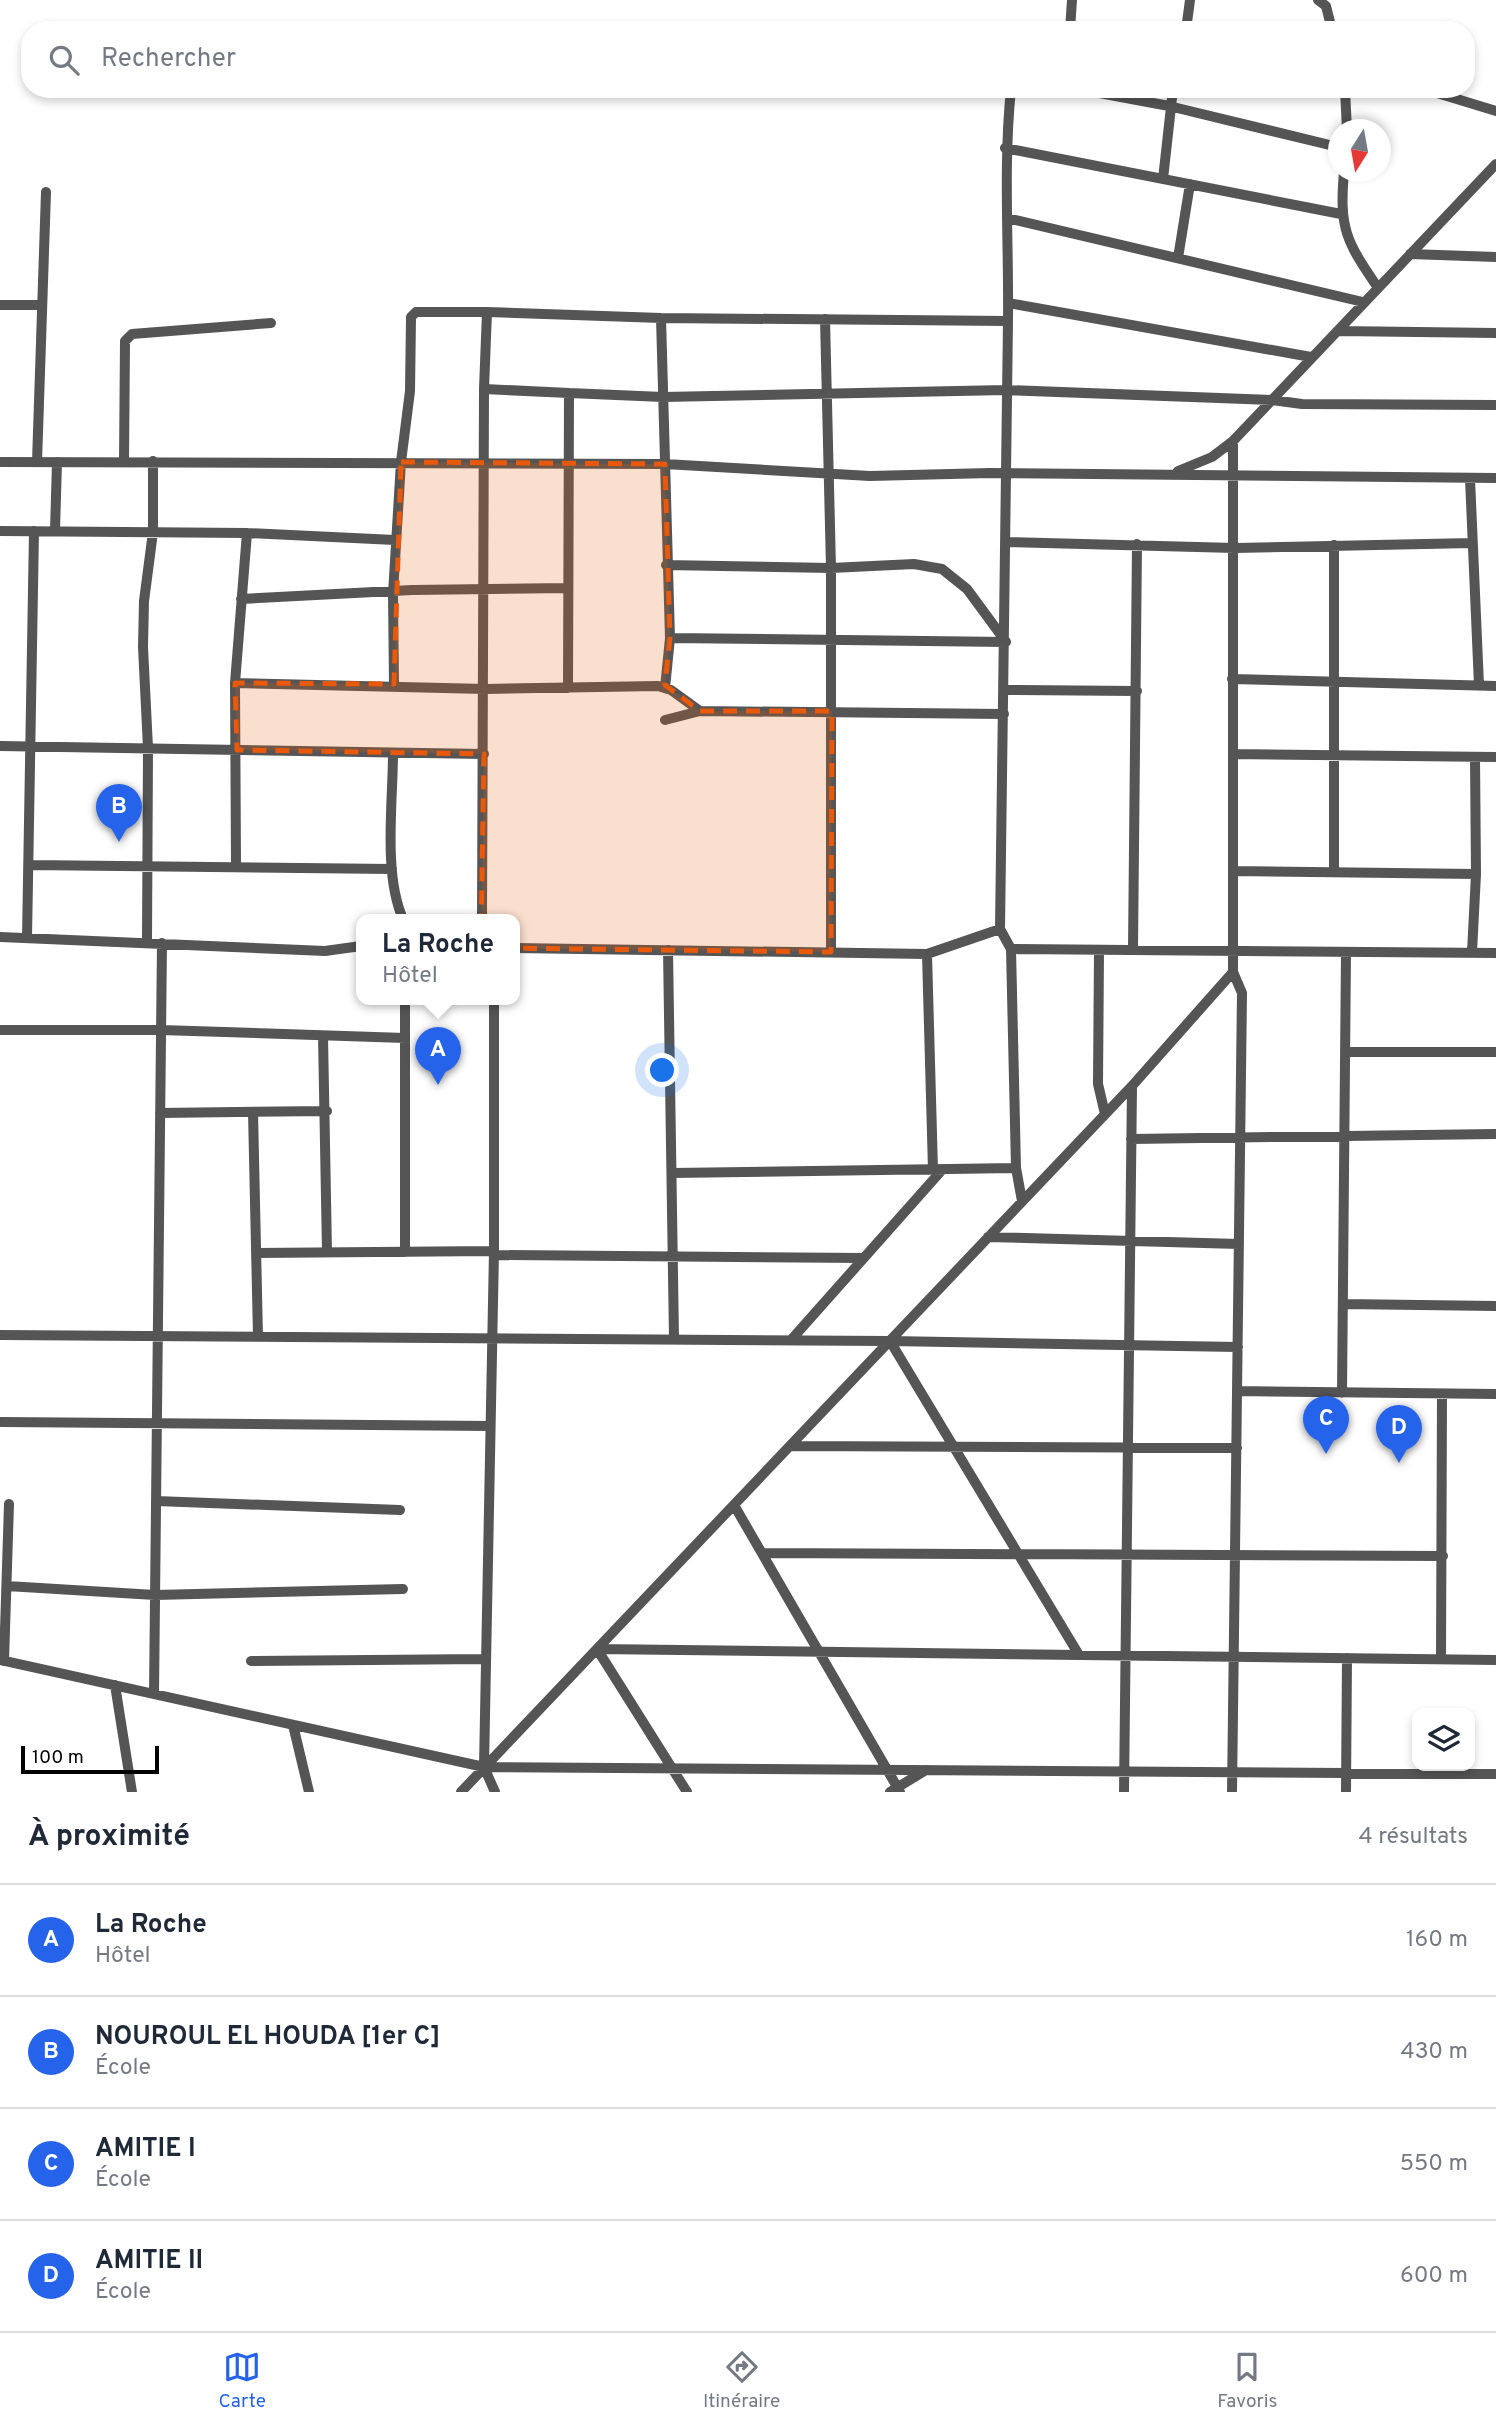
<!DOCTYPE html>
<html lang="fr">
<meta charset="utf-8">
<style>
body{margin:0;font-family:Overpass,sans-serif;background:#f6f6f7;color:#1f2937}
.controls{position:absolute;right:21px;bottom:21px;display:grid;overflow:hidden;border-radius:14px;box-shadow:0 4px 10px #0003}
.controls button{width:63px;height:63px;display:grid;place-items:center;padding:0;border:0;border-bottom:2px solid #e0e1e3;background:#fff;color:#1f2937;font:35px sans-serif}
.compass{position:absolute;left:1328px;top:119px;width:63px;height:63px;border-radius:50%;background:#fff;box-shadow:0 4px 10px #0003;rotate:191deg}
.scale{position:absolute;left:21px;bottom:18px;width:138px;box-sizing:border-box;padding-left:7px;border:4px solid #000;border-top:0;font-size:19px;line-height:24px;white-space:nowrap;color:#000;-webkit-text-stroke:5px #fff;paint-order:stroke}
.you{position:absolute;left:663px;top:1071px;width:24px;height:24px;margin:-18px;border:5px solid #fff;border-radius:50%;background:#1a73e8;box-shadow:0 0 0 10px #1a73e833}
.badge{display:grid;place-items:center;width:46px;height:46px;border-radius:50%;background:#2563eb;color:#fff;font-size:23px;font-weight:700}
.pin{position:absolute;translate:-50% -58px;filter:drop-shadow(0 2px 4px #0008)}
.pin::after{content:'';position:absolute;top:37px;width:24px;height:21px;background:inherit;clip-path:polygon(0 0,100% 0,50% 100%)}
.popup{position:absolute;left:356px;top:914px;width:164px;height:91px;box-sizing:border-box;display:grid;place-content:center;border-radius:14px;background:#fff;filter:drop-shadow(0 2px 5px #0005);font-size:23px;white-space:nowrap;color:#747a83}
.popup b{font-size:26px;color:#1f2937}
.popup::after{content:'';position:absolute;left:50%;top:100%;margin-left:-14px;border:14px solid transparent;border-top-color:#fff}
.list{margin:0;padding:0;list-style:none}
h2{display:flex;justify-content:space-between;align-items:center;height:91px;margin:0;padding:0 28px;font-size:30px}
h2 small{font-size:23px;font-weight:400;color:#747a83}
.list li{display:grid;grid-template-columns:46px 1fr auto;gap:21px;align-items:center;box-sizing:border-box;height:112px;padding:0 28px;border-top:2px solid #e0e1e3}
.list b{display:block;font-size:26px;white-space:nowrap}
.list p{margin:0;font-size:23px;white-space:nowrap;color:#747a83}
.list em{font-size:23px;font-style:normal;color:#747a83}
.icon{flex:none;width:38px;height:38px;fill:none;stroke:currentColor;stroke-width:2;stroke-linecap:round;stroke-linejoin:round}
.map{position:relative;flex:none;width:1496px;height:1792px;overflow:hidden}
.search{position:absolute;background:#fff;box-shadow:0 4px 10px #0003;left:21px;right:21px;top:21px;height:77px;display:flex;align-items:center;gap:18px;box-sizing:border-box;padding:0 24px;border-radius:28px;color:#747a83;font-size:26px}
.sheet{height:539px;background:#fff}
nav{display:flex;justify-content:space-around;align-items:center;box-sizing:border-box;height:98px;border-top:2px solid #e0e1e3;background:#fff;font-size:19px;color:#747a83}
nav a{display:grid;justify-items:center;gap:4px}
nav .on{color:#2563eb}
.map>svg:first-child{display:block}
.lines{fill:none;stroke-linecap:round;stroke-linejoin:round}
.minor{stroke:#555;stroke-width:10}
.marked{fill:#e8590c;fill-opacity:0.2;stroke:#e8590c;stroke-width:5;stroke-dasharray:14 9;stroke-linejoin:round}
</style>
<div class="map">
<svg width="1496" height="1792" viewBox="0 0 1496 1792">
<rect width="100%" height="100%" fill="#fff"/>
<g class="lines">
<path class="minor" d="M1318,0l8,6 6,24
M1070,30l2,-30
M1186,30l4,-30
M1078,89l91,17 169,41
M1345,89l2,41
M1424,89l72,22
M1005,148l336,66
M1344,172c-5,57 2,69 34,116
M1163,179l10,-90
M1007,218l356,84
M1410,254l86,3
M1178,258l12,-74
M1008,303l303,54
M0,305h42
M661,318l9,320 -5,50
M825,319l6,249v384
M1338,331l158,2
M484,389l3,-77 174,6 347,3
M0,462l665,2 205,12 120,-3 506,5
M37,462l9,-270
M124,462l1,-121 7,-7 139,-11
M1178,471l34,-14 21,-16 263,-277
M1470,479l9,206
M0,531l247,2 148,7
M55,531l2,-69
M1006,542l229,6 237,-5
M666,565l165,3 83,-4 28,5 25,20 39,53
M241,599l171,-9 155,-2
M670,638l336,4
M1232,679l264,7
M235,683l250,6 173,-3 13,4 29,21
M394,684l-1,-90 8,-132 9,-71 1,-74 5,-5h71
M568,688l1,-295 94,4 343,-7 266,10 30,4 194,1
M1005,690l132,1
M665,720l35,-9 304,3
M0,746l484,8
M393,753c0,49 -10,121 10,166
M1233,754l263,3
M29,865l363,4
M236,865l-1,-182 12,-150
M1233,871l243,3
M1334,872v-327
M482,919l2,-530 85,4
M1000,929c4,-203 4,-405 8,-608 1,-77 -5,-154 3,-232
M0,937l325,14 36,-5
M27,938l7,-407
M147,942l1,-194 -5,-101 1,-46 9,-69v-71
M515,948l412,6 73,-25 11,20 485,4
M1011,949l5,219 6,33
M1133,949l4,-405
M668,950l6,389
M1099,951l-1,133 7,30
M1472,952l4,-78 -1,-117
M927,954l6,216
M405,999v253
M494,999v252l-10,516 11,25
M0,1030h161l244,8
M323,1036l4,216
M1345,1052h151
M253,1112l5,225
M160,1113l167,-2
M1131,1139l365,-5
M672,1173l344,-5
M988,1237l251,7
M256,1253l238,-2
M494,1255l370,3
M1343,1304l153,2
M0,1335l890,6 348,6
M791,1340l151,-170
M890,1341l189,314
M1237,1391l259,3
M1342,1393l4,-440
M0,1422l490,4
M790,1446l447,2
M156,1501l244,9
M734,1505l166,287
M762,1553l681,3
M7,1586l148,9 248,-6
M1441,1659l1,-265
M0,1660l484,107 1012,7
M4,1661l5,-157
M251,1661l235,-2
M115,1685l17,107
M154,1694l8,-751
M293,1725l16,67
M461,1792l671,-706 101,-114v-531
M687,1792l-90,-143 899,11
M890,1792l36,-22
M1124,1792l8,-706
M1232,1792l10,-799 -9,-21
M1346,1792l1,-134"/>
</g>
<path class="marked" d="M401,462l264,2 5,174 -5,47 35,26h132l-1,241 -337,-4 -13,-13 3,-181 -247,-4 -2,-67 159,1z"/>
</svg>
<div class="controls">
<button><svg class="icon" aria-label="layers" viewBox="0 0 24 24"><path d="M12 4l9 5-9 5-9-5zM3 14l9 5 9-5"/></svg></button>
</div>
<svg class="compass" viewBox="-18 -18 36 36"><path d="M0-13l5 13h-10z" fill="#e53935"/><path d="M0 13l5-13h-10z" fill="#747a83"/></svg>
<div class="scale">100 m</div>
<div class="you"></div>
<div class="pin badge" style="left:438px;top:1085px">A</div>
<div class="popup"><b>La Roche</b>Hôtel</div>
<div class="pin badge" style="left:119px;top:842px">B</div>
<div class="pin badge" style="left:1326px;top:1454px">C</div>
<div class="pin badge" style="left:1399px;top:1463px">D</div>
<div class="search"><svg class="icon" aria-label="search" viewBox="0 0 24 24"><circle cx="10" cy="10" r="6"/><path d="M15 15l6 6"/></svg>Rechercher</div>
</div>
<section class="sheet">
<h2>À proximité<small>4 résultats</small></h2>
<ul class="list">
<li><span class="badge">A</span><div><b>La Roche</b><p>Hôtel</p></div><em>160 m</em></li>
<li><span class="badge">B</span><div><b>NOUROUL EL HOUDA [1er C]</b><p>École</p></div><em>430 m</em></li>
<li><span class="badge">C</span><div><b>AMITIE I</b><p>École</p></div><em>550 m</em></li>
<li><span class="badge">D</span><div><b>AMITIE II</b><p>École</p></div><em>600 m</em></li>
</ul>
</section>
<nav>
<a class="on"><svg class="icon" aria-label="map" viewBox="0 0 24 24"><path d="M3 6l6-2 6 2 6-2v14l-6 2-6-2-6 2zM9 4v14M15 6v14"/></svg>Carte</a>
<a><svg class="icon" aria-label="directions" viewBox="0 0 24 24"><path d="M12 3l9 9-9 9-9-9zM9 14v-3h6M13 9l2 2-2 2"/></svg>Itinéraire</a>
<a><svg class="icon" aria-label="saved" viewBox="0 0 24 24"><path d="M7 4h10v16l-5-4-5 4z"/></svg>Favoris</a>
</nav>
